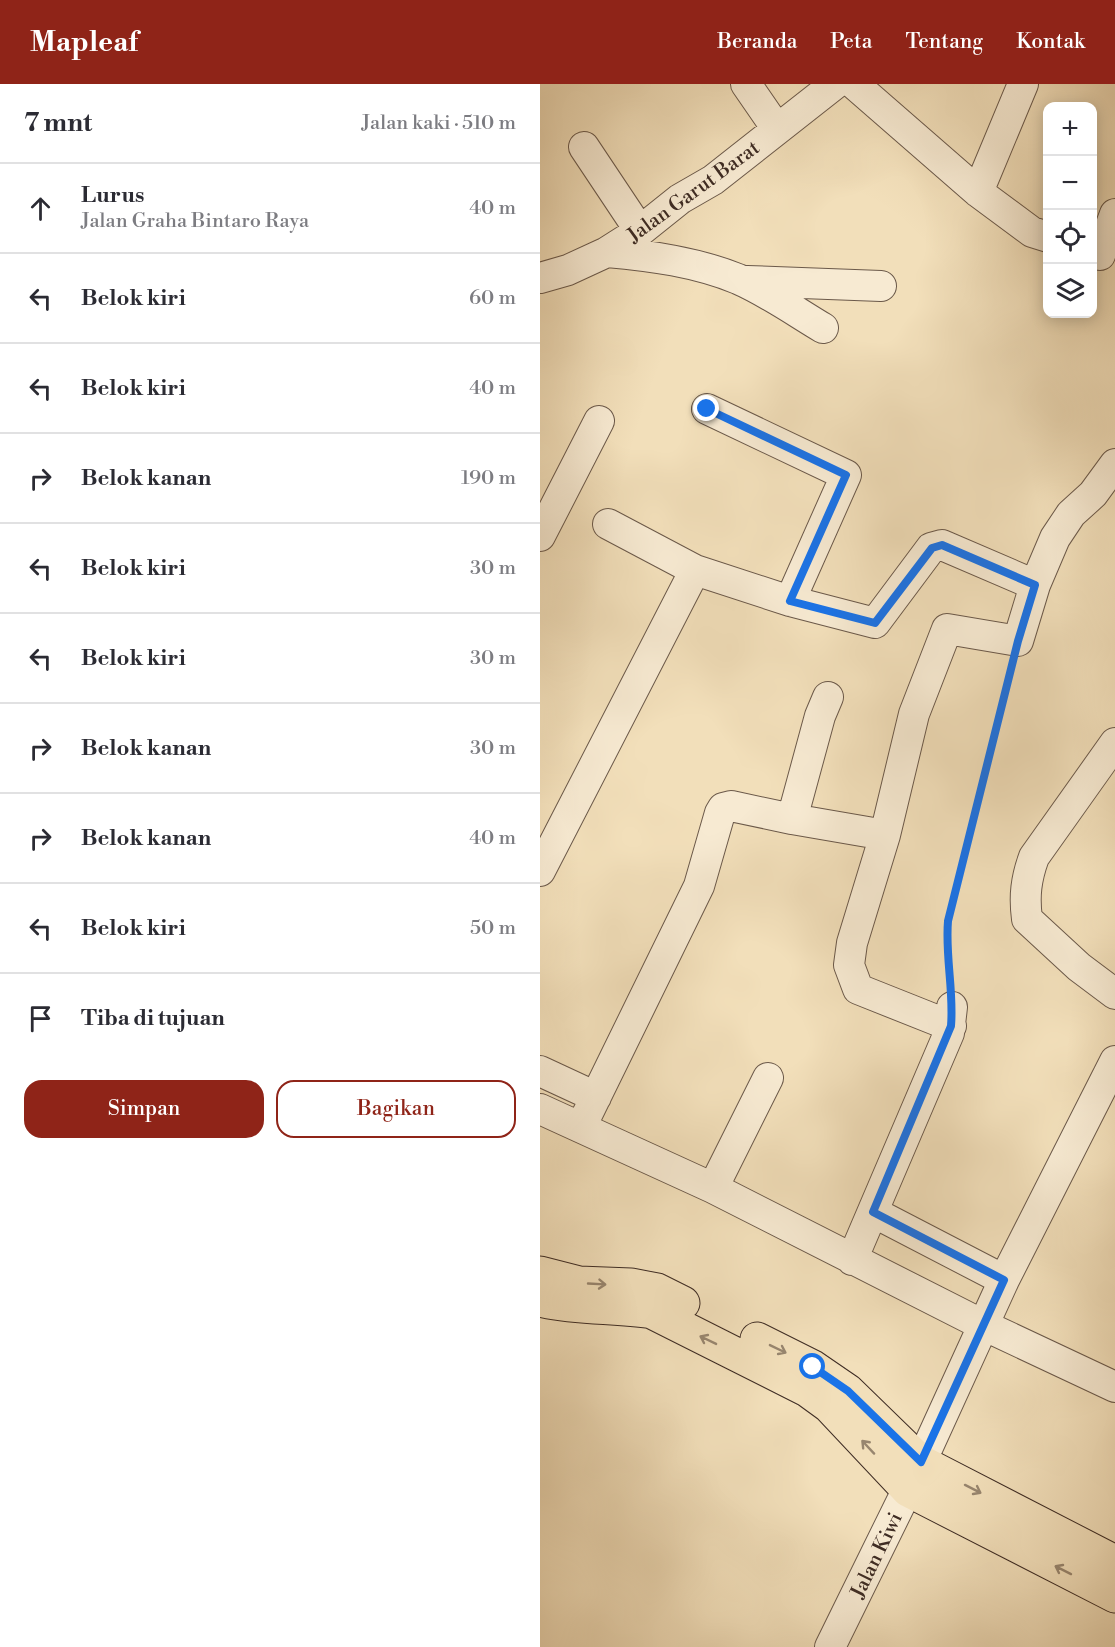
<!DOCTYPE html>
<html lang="id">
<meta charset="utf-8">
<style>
body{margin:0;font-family:"Libre Bodoni",serif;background:#f2f2f3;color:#2b2b33}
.controls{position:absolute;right:18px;top:18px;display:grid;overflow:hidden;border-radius:12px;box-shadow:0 3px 15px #0003}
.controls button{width:54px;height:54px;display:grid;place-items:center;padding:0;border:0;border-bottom:2px solid #e1e1e2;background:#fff;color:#2b2b33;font:30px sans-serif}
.stop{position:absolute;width:18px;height:18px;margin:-14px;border:4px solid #1a73e8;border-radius:50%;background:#fff}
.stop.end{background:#1a73e8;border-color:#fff;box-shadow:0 2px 6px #0008}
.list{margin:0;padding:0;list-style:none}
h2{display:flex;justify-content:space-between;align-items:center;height:78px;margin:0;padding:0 24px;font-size:26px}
h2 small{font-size:20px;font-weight:400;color:#7c7c81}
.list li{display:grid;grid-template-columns:39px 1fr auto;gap:18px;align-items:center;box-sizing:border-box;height:90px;padding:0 24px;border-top:2px solid #e1e1e2}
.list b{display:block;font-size:22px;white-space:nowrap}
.list p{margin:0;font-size:20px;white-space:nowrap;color:#7c7c81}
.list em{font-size:20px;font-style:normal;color:#7c7c81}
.actions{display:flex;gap:12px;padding:18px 24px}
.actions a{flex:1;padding:14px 0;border:2px solid #8f2418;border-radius:18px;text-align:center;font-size:21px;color:#8f2418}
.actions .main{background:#8f2418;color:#fff}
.icon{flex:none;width:33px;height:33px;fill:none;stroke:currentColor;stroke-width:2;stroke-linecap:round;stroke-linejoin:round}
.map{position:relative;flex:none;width:575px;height:1563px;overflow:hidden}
header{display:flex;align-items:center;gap:36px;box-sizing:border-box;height:84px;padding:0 30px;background:#8f2418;color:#fff}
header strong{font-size:28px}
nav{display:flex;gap:33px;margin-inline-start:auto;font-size:21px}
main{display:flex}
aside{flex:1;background:#fff}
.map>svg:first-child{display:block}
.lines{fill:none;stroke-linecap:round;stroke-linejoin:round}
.minor-casing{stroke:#6b594a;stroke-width:32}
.major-casing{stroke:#3e2c24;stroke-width:35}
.path{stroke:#3e2c24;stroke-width:4;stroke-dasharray:1.5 3;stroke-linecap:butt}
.minor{stroke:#f7ead2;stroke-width:30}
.major{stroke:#f2dfba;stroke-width:33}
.oneway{stroke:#98866f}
.route{stroke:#1a73e8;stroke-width:8}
.labels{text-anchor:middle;stroke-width:6;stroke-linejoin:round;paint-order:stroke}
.street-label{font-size:20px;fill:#3e2c24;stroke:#f7ead2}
</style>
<header>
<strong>Mapleaf</strong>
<nav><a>Beranda</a><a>Peta</a><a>Tentang</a><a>Kontak</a></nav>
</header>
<main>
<aside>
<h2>7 mnt<small>Jalan kaki · 510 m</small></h2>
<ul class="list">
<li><svg class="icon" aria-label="ahead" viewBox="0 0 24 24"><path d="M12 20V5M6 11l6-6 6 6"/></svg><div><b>Lurus</b><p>Jalan Graha Bintaro Raya</p></div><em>40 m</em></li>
<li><svg class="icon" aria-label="left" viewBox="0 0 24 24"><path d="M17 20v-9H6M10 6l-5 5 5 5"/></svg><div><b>Belok kiri</b></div><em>60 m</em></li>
<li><svg class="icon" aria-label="left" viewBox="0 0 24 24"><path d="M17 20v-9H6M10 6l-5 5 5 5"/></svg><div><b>Belok kiri</b></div><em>40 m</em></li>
<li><svg class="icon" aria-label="right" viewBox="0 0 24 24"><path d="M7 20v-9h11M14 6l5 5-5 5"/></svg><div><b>Belok kanan</b></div><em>190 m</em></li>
<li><svg class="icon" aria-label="left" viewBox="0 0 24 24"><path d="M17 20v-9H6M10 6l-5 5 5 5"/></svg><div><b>Belok kiri</b></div><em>30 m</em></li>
<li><svg class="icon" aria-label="left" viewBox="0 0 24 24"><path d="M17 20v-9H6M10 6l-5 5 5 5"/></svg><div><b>Belok kiri</b></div><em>30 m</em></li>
<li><svg class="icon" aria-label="right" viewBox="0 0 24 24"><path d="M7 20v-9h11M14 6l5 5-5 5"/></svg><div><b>Belok kanan</b></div><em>30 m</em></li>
<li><svg class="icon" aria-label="right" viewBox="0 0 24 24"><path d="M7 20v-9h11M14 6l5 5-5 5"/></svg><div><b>Belok kanan</b></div><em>40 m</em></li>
<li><svg class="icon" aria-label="left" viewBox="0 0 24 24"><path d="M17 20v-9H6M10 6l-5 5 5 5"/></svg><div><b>Belok kiri</b></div><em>50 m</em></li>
<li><svg class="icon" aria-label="arrive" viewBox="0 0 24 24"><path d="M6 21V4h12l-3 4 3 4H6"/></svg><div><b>Tiba di tujuan</b></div></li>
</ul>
<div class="actions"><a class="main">Simpan</a><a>Bagikan</a></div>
</aside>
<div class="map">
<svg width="575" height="1563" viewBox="0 0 575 1563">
<rect width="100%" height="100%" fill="#f2dfba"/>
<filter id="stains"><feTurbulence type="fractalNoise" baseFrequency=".00333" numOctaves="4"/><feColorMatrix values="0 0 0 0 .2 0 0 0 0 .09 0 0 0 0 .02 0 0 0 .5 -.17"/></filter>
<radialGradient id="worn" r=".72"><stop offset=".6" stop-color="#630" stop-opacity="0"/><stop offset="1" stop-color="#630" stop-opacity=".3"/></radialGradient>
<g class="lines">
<defs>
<path id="minor" d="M206,0l31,45
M314,0l124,108 54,40 16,5
M44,63l56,84
M438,108l45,-108
M67,168c45,4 89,10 131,27 30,13 58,33 85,49
M560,171l15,-41
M0,194l28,-8 39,-18 33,-21 40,-32 33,-19 122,-96
M207,197l134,5
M167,325l139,66 -56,126
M68,440l87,46 95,31 85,22 56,-75 11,-3 93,40
M0,452l59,-115
M575,659l-81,114c-8,22 -10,39 -7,62l52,48 36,27
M252,735l93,16
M0,787l155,-301
M411,942l-93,-37 -9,-24 3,-22 33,-108 29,-121 33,-85 71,12 17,-56 20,-47 16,-24 22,-20 22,-30
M0,987l56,26
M0,1025l173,79 270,137 132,62
M41,1043l118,-241 21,-73 3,-5 8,-2 61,13 28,-103 8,-19
M173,1104l55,-110
M333,1128l131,68
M312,1176l97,-227 3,-26
M290,1563l91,-185 83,-182 111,-219"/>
<path id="major" d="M0,1189l39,10 52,2 26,5 26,13
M0,1216c37,9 75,6 112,12l155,78 22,16 79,84 207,106
M217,1255l56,28 35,24 73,71 194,100"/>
</defs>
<use href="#minor" class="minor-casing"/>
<use href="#major" class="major-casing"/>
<path class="path" d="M410,898l-4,-42 2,-19 64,-256"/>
<use href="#minor" class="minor"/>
<use href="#major" class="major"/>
</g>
<defs><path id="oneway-shaft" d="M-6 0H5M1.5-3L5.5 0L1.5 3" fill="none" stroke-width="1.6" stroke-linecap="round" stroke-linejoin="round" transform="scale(1.5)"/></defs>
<g class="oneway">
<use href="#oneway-shaft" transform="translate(57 1200) rotate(3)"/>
<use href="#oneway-shaft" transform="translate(168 1256) rotate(-154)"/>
<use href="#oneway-shaft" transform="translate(238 1265) rotate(26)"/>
<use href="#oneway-shaft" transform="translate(328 1363) rotate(-133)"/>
<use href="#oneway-shaft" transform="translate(433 1405) rotate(27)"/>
<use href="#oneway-shaft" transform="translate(523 1486) rotate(-153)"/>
</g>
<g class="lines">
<path class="route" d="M167,325l139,66 -56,126 85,22 57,-75 10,-3 93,40 -17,56 -70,280c-3,35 6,70 3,105l-78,186 131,68 -83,182 -73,-71 -35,-24"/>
</g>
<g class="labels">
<g class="street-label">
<text transform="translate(153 107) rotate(-36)" y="7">Jalan Garut Barat</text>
<text transform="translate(336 1471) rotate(-64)" y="7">Jalan Kiwi</text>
</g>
</g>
<rect width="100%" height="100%" filter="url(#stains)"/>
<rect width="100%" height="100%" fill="url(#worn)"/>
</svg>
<div class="controls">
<button>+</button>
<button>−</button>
<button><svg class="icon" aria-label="locate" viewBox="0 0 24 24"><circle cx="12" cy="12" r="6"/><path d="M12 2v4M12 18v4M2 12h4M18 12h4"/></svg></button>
<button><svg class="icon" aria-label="layers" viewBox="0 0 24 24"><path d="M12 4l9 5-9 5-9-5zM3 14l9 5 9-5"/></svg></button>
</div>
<div class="stop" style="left:273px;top:1283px"></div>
<div class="stop end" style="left:167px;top:325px"></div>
</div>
</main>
